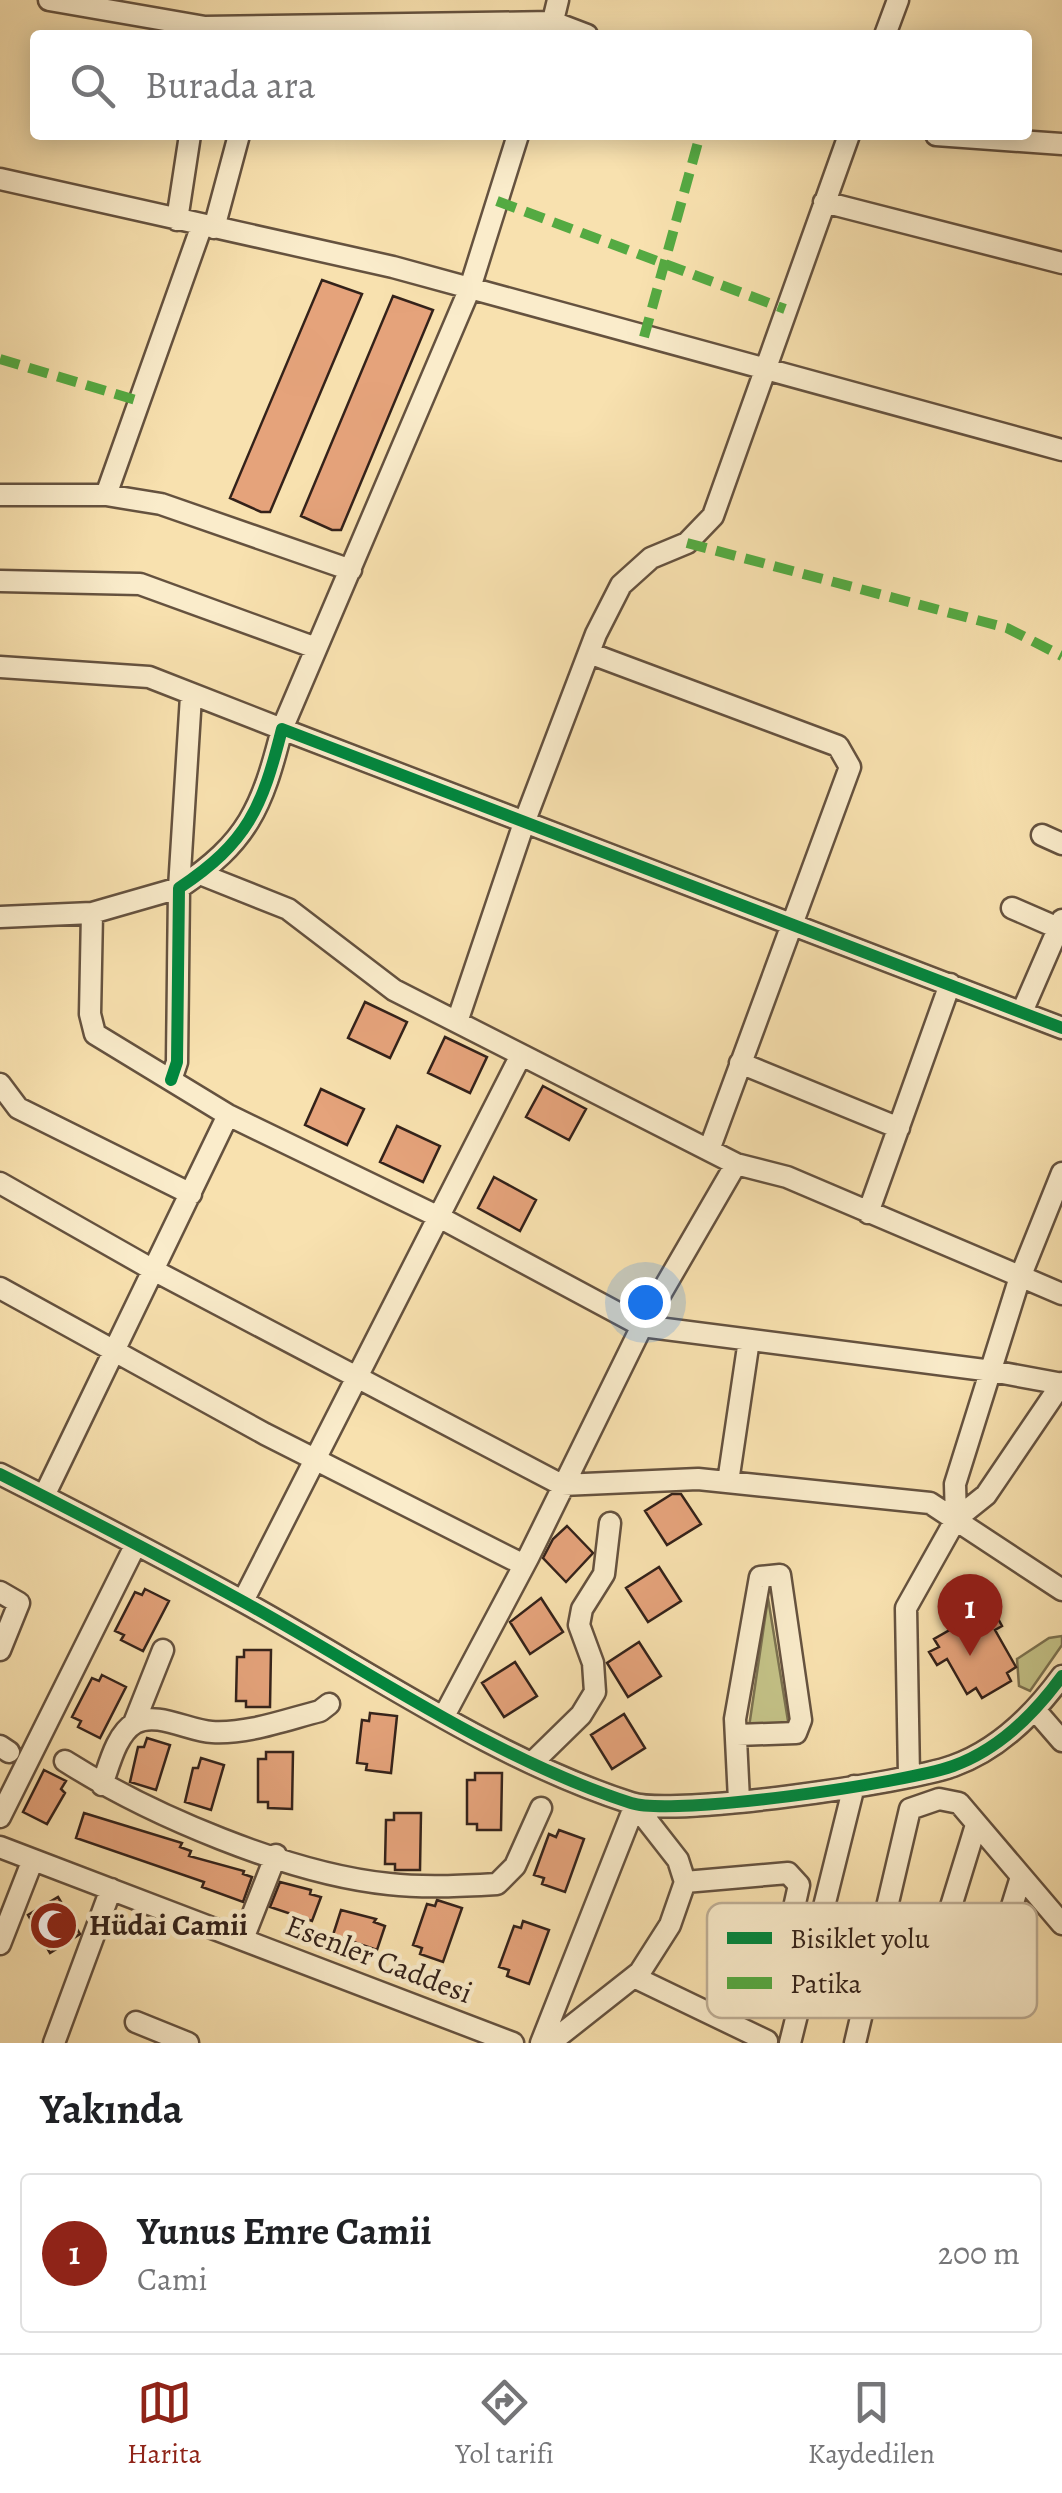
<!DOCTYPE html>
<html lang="tr">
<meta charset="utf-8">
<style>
body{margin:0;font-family:Alegreya,serif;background:#f6f6f6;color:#202124}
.you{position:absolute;left:645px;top:1302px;width:35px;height:35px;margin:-25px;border:8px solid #fff;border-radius:50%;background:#1a73e8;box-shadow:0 0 0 15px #1a73e833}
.badge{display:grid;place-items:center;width:65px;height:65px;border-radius:50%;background:#8f2418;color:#fff;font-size:32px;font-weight:700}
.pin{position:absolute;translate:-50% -82px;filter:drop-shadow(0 2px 5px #0008)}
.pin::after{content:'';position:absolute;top:52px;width:35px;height:30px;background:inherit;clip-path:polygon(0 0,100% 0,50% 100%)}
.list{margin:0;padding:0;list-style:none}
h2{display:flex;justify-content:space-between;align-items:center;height:130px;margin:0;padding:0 40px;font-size:42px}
h2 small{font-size:32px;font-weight:400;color:#757577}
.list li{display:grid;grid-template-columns:65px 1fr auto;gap:30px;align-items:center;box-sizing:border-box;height:160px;margin:0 20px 20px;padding:0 20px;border:2px solid #e0e0e0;border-radius:10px}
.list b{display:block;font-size:38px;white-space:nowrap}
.list p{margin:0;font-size:32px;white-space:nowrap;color:#757577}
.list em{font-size:32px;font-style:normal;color:#757577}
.icon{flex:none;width:55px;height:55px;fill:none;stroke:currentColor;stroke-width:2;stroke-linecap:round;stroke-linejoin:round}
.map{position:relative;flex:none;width:1062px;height:2043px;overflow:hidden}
.search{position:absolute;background:#fff;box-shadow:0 5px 25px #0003;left:30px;right:30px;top:30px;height:110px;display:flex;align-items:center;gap:25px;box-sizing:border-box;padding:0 35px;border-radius:10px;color:#757577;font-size:38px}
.sheet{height:310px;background:#fff}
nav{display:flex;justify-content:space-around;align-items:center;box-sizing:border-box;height:140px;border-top:2px solid #e0e0e0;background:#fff;font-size:28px;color:#757577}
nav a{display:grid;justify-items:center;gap:5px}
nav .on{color:#8f2418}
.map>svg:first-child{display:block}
.green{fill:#c3c186;stroke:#7c7250;stroke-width:2.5}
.building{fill:#e5a37b;stroke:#34221a;stroke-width:2.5}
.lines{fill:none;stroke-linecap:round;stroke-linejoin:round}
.minor-casing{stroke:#65523f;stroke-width:25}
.minor{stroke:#faeccb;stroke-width:20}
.quiet{stroke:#54aa42;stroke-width:10;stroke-dasharray:20 10;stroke-linecap:butt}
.cycleway-casing{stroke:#faeccb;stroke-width:19}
.cycleway{stroke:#00873e;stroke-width:12}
.labels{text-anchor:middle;stroke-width:9;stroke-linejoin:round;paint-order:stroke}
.poi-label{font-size:30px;font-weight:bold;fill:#34221a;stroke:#faeccb;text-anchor:start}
.street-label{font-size:30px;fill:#34221a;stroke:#faeccb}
.key{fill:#faeccb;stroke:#bfaf96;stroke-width:2.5}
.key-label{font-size:28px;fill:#34221a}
</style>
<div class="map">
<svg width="1062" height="2043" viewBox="0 0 1062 2043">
<rect width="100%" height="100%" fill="#f8e1af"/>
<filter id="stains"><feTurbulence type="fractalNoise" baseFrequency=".002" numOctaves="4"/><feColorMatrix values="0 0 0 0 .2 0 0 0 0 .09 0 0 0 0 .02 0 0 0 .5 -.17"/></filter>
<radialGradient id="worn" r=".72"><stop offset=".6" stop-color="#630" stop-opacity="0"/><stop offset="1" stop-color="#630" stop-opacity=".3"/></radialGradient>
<path class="green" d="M768,1598l20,123 -1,4 -38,2z
M1062,1636v9l-32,46 -11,-5 -2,-27 32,-21z"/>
<path class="building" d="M322,280l40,14 -92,218h-9l-31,-14z
M393,296l40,14 -92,220h-9l-31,-14z
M365,1002l42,20 -17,36 -42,-20z
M445,1037l42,20 -17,36 -42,-20z
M543,1086l43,23 -17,31 -43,-23z
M321,1089l43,20 -17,36 -42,-20z
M397,1126l43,20 -17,36 -43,-20z
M494,1177l42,23 -16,31 -42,-23z
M672,1494h9l20,30 -34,21 -22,-34z
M567,1526l26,27 -27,29 -23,-24 10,-19z
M659,1567l22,34 -33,21 -22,-34z
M145,1589l24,12 -26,50 -22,-11 3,-5 -9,-4 20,-39 7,3z
M541,1598l22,34 -33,22 -20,-32z
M983,1611l5,9 8,-5 6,11 -7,4 21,37 -9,6 4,8 -29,17 -6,-10 -9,6 -20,-35 -10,6 -8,-13 10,-5 -5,-8z
M639,1642l22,34 -33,21 -21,-34z
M244,1650h27l-1,57h-24v-6h-10l1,-44h7z
M515,1662l22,34 -33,21 -22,-34z
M102,1675l24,12 -26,51 -22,-11 3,-6 -9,-4 20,-39 7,3z
M370,1713l27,3 -6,57 -25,-3 1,-6 -10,-1 5,-43 7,1z
M624,1714l21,34 -33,21 -21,-34z
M147,1738l23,7 -14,45 -26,-8 8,-35h6z
M266,1752h27l-1,57 -24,-1v-6h-10v-43h8z
M201,1758l23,7 -13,45 -26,-8 8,-34h5z
M44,1770l22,11 -5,8 4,4 -18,31 -24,-12z
M475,1773h27l-1,57h-24v-6h-10v-44h8z
M84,1813l98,30 -2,4 11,4 -2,5 55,15 -1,3 9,3 -9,25 -41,-15 2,-5 -128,-44z
M394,1813h27l-1,57h-25v-6h-10l1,-44h8z
M559,1830l25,9 -19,53 -23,-8 2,-6 -10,-3 15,-41 7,3z
M280,1882l31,8 -1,4 11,3 -9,24 -42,-14z
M58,1897l22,37 -30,19 -22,-38z
M437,1900l25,8 -19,54 -23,-8 2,-6 -9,-3 14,-41 8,2z
M341,1910l35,9 -2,3 11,4 -8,24 -44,-15z
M523,1921l26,9 -20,54 -22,-8 2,-6 -10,-3 15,-41 7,2z"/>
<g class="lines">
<defs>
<path id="minor" d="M49,0l156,27 348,-5 34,13
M550,33l8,-33
M885,35l13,-35
M936,135l126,9
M0,179l393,88 669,183
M824,202l238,61
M177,220l13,-85
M214,228l25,-93
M0,495h106l55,9 190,66
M106,495l96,-270
M0,581l140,3 176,64
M589,653l249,93 12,21 -141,383
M0,667l149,10 133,52 188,-441 48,-153
M1042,835l20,9
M200,874l88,35 106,81 342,174 51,13 275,117
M1012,908l46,20
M92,913l-2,101 5,20 133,81 211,102 203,109 350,45 70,13
M0,917l92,-4 87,-25 12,-192
M1022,1012l40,-92
M457,1022l67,-199 72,-189 25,-49 30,-27 36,-15 26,-27 136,-381
M740,1063l159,65
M171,1080l6,-18 2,-174c69,-46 83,-80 103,-159l780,299
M0,1084l18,24 173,86
M0,1183l155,88 407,214 136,-6 232,24 132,87
M868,1213l82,-229
M0,1288l265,146 259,131
M0,1474c81,41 162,83 242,127 124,68 252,158 389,202 42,14 275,-20 322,-37 45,-16 82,-53 109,-90
M728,1482l21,-142
M44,1496l184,-381
M956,1519l-1,-35 64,-204 43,-107
M0,1592l19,11 -19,47
M243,1601l278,-546
M1036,1711l26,30
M444,1716l84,-158 114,-232 94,-162
M134,1723l29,-73
M737,1735l59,-2 5,-13 -21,-145 -20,2 -25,142 4,81
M0,1746l9,6
M65,1761c85,54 224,113 324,123 35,4 73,2 108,0l18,-18 26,-58
M534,1761l47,-46 14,-23 -2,-29 -14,-38 3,-16 22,-35 6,-51
M909,1776l-3,-168 50,-89 30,-24 76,-112
M102,1785c7,-19 14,-51 33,-62 22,-12 54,8 77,9 36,2 73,-12 108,-21l9,-7
M0,1817l135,-271
M0,1847l513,196
M685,1882l103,-9 11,12 -26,117
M944,1929l32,-104
M842,1933l37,-5 124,7 18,-58
M243,1939l33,-84
M0,1944l32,-82
M634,1977l133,64
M136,2022l52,21
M54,2043l57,-154
M541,2043l94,-238
M550,2043l90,-71 30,-47 15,-43 -7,-22 -43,-55
M790,2043l64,-257
M855,2043l55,-234 29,-10 20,4 103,121"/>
</defs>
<use href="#minor" class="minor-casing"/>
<use href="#minor" class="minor"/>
<path class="quiet" d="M497,201l288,108
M644,337l56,-202
M0,359l139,42
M687,543l320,85 55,28"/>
<defs>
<path id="cycleway" d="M171,1080l6,-18 2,-174c69,-46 83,-80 103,-159l780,299
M0,1474c81,41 162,83 242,127 124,68 252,158 389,202 42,14 275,-20 322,-37 45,-16 82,-53 109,-90"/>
</defs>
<use href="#cycleway" class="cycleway-casing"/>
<use href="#cycleway" class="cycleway"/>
</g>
<defs>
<symbol id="mosque-disc" viewBox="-11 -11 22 22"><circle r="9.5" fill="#8f2418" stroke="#faeccb"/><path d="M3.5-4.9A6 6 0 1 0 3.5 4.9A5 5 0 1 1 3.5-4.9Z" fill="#fff"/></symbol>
</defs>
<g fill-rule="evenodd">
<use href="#mosque-disc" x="26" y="1898" width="55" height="55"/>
</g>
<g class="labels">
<g class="poi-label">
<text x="89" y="1935">Hüdai Camii</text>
</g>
<g class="street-label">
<text transform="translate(379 1959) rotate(21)" y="10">Esenler Caddesi</text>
</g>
</g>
<rect x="707" y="1903" width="330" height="115" rx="15" class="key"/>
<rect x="727" y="1932" width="45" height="12" fill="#00873e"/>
<rect x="727" y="1977" width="45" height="12" fill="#54aa42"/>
<g class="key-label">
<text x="790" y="1948">Bisiklet yolu</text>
<text x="790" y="1993">Patika</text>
</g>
<rect width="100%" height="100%" filter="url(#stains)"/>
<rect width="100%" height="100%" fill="url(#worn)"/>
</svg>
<div class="you"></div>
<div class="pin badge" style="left:970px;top:1656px">1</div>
<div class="search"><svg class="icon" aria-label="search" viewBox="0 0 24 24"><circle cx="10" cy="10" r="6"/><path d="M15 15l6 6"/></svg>Burada ara</div>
</div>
<section class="sheet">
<h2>Yakında<small></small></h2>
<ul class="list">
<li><span class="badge">1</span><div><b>Yunus Emre Camii</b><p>Cami</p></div><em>200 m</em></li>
</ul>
</section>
<nav>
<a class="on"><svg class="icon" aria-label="map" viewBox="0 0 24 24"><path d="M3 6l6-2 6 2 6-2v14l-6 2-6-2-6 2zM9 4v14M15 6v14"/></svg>Harita</a>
<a><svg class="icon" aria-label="directions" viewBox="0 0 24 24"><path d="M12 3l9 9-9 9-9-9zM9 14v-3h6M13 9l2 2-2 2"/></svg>Yol tarifi</a>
<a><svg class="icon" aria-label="saved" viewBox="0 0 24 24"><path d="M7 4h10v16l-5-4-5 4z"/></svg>Kaydedilen</a>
</nav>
